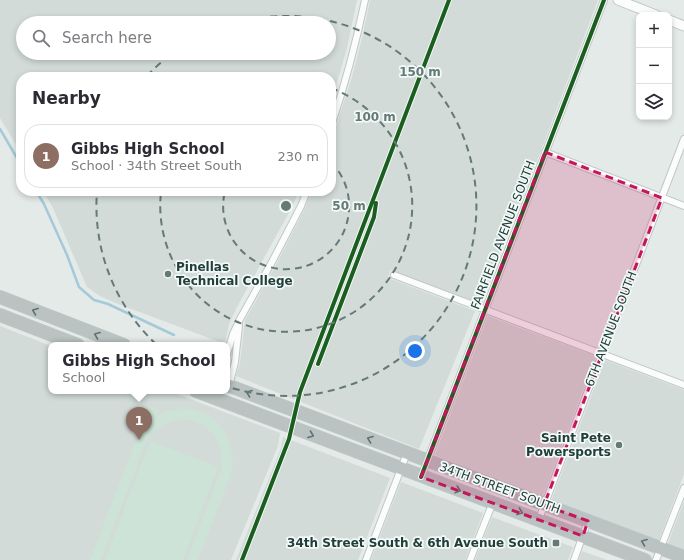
<!DOCTYPE html>
<meta charset="utf-8">
<style>
body{margin:0;font-family:"DejaVu Sans",sans-serif;background:#f7f7f7;color:#2b2b33}
.controls{position:absolute;right:12px;top:12px;display:grid;overflow:hidden;border-radius:8px;box-shadow:0 2px 6px #0003}
.controls button{width:36px;height:36px;display:grid;place-items:center;padding:0;border:0;border-bottom:1px solid #e1e1e2;background:#fff;color:#2b2b33;font:20px sans-serif}
.you{position:absolute;left:415px;top:351px;width:14px;height:14px;margin:-10px;border:3px solid #fff;border-radius:50%;background:#1a73e8;box-shadow:0 0 0 6px #1a73e833}
.badge{display:grid;place-items:center;width:26px;height:26px;border-radius:50%;background:#657a77;color:#fff;font-size:13px;font-weight:700}
.pin{position:absolute;translate:-50% -33px;filter:drop-shadow(0 1px 2px #0008)}
.pin::after{content:'';position:absolute;top:21px;width:14px;height:12px;background:inherit;clip-path:polygon(0 0,100% 0,50% 100%)}
.popup{position:absolute;left:48px;top:342px;width:182px;height:52px;box-sizing:border-box;display:grid;place-content:center;border-radius:8px;background:#fff;filter:drop-shadow(0 1px 3px #0005);font-size:13px;white-space:nowrap;color:#7c7c81}
.popup b{font-size:15px;color:#2b2b33}
.popup::after{content:'';position:absolute;left:50%;top:100%;margin-left:-8px;border:8px solid transparent;border-top-color:#fff}
.list{margin:0;padding:0;list-style:none}
h2{display:flex;justify-content:space-between;align-items:center;height:52px;margin:0;padding:0 16px;font-size:17px}
h2 small{font-size:13px;font-weight:400;color:#7c7c81}
.list li{display:grid;grid-template-columns:26px 1fr auto;gap:12px;align-items:center;box-sizing:border-box;height:64px;margin:0 8px 8px;padding:0 8px;border:1px solid #e1e1e2;border-radius:16px}
.list b{display:block;font-size:15px;white-space:nowrap}
.list p{margin:0;font-size:13px;white-space:nowrap;color:#7c7c81}
.list em{font-size:13px;font-style:normal;color:#7c7c81}
.icon{flex:none;width:22px;height:22px;fill:none;stroke:currentColor;stroke-width:2;stroke-linecap:round;stroke-linejoin:round}
.map{position:relative;flex:none;width:684px;height:560px;overflow:hidden}
.search{position:absolute;background:#fff;box-shadow:0 2px 6px #0003;left:16px;top:16px;width:320px;height:44px;display:flex;align-items:center;gap:10px;box-sizing:border-box;padding:0 14px;border-radius:22px;color:#7c7c81;font-size:15px}
.panel{position:absolute;background:#fff;box-shadow:0 2px 6px #0003;left:16px;top:72px;width:320px;height:124px;border-radius:16px}
.map>svg:first-child{display:block}
.built{fill:#d2dbd8;fill-rule:evenodd}
.green{fill:#cde3d7}
.lines{fill:none;stroke-linecap:round;stroke-linejoin:round}
.stream{stroke:#a4cad9;stroke-width:2.5}
.street-casing{stroke:#c1c7c5;stroke-width:8}
.secondary-casing{stroke:#bfc8c5;stroke-width:11}
.highway-casing{stroke:#bcc6c4;stroke-width:14}
.street{stroke:#fbfcfc;stroke-width:6}
.secondary{stroke:#fbfcfc;stroke-width:9}
.highway{stroke:#bac3c2;stroke-width:12}
.cycleway-casing{stroke:#f2f9f6;stroke-width:6}
.cycleway{stroke:#1b5e20;stroke-width:4}
.oneway{stroke:#5e7370}
.marked{fill:#c2185b;fill-opacity:0.2;stroke:#c2185b;stroke-width:3;stroke-dasharray:8 5;stroke-linejoin:round}
.ring{fill:none;stroke:#657a77;stroke-width:2;stroke-dasharray:7 5}
.poi-dot{fill:#657a77;stroke:#f2f9f6;stroke-width:1.5}
.labels{text-anchor:middle;stroke-width:3.5;stroke-linejoin:round;paint-order:stroke}
.street-label{font-size:12px;fill:#213e3a;stroke:#f2f9f6}
.poi-label{font-size:12px;font-weight:bold;fill:#213e3a;stroke:#f2f9f6;text-anchor:end}
.centre{fill:#657a77;stroke:#f2f9f6;stroke-width:2}
.ring-label{font-size:12px;text-anchor:middle;font-weight:bold;fill:#657a77;stroke:#f2f9f6;stroke-width:3.5;stroke-linejoin:round;paint-order:stroke}
</style>
<div class="map">
<svg width="684" height="560" viewBox="0 0 684 560">
<rect width="100%" height="100%" fill="#e4eae8"/>
<path class="built" d="M0,0h357l-10,48 -16,55v-26h-310v76l-21,-35zM23,23h306v30h-306z
M370,0h228l-64,169 -56,134 -88,-33 -2,8 87,33 -56,138 -183,-73 4,-13 5,-43 32,-57 28,-55 7,-17h19v-50l21,-64 11,-43z
M43,191h256l-7,16 -56,102 -7,15 -4,20 -107,-40 -18,-8 -13,-9 -34,-79z
M488,316l108,40 -54,142 -107,-43z
M0,326l51,20v45h118l111,42 -2,13 -47,114h-231z
M605,360l79,30v84l-26,69 -107,-42z
M283,437l107,41 -32,82h-122l45,-112z
M401,482l82,31 -18,47h-94z
M684,501v52l-17,-7z
M492,517l81,30 -5,13h-93z
M582,551l25,9h-28z"/>
<path class="green" d="M149,406l10,4 -2,6c43,-24 84,13 74,59l-33,85h-11l34,-90c8,-49 -50,-70 -75,-28l-45,118h-11z
M150,441l68,26 -35,93h-78z"/>
<g class="lines">
<path class="stream" d="M0,129l21,36
M36,191l8,13 23,51 12,32 15,13 14,4 66,31"/>
<defs>
<path id="street" d="M331,126c14,-41 25,-83 34,-126
M545,152l139,54
M394,275l290,110
M227,354l6,-20 7,-15 33,-59 28,-54 6,-15
M229,386l6,-24 4,-36
M421,477l183,-477
M539,519l145,-380
M366,560l41,-107
M470,560l23,-58
M574,560l14,-39
M656,560l28,-72"/>
<path id="secondary" d="M618,0l38,15
M669,20l15,6"/>
<path id="highway" d="M0,297l124,48
M0,315l78,30
M227,385l457,172
M196,391l449,169"/>
</defs>
<use href="#street" class="street-casing"/>
<use href="#secondary" class="secondary-casing"/>
<use href="#highway" class="highway-casing"/>
<use href="#street" class="street"/>
<use href="#secondary" class="secondary"/>
<use href="#highway" class="highway"/>
<defs>
<path id="cycleway" d="M318,364l56,-147 2,-14
M421,477l183,-477
M242,560l47,-121 11,-47 149,-392"/>
</defs>
<use href="#cycleway" class="cycleway-casing"/>
<use href="#cycleway" class="cycleway"/>
</g>
<defs><path id="oneway-chevron" d="M-2-3.5L2.5 0L-2 3.5" fill="none" stroke-width="1.6" stroke-linecap="round" stroke-linejoin="round"/></defs>
<g class="oneway">
<use href="#oneway-chevron" transform="translate(35 311) rotate(-159)"/>
<use href="#oneway-chevron" transform="translate(97 335) rotate(-159)"/>
<use href="#oneway-chevron" transform="translate(249 393) rotate(-159)"/>
<use href="#oneway-chevron" transform="translate(311 435) rotate(21)"/>
<use href="#oneway-chevron" transform="translate(370 439) rotate(-159)"/>
<use href="#oneway-chevron" transform="translate(458 490) rotate(19)"/>
<use href="#oneway-chevron" transform="translate(520 512) rotate(21)"/>
<use href="#oneway-chevron" transform="translate(644 542) rotate(-159)"/>
</g>
<path class="marked" d="M545,152l117,46 -118,307 44,16 -5,15 -162,-59z"/>
<g class="ring">
<path d="M331 162A63 63 0 1 1 225 191"/>
<path d="M331 88A126 126 0 1 1 161 192"/>
<path d="M147 76A190 190 0 0 1 173 53M235 23A190 190 0 1 1 97 191"/>
</g>
<g class="poi-dot">
<circle cx="168" cy="274" r="4"/>
<circle cx="619" cy="445" r="4"/>
<rect x="552" y="539" width="8" height="8" rx="2"/>
</g>
<g class="labels">
<g class="street-label">
<text transform="translate(503 235) rotate(-69)" y="4">FAIRFIELD AVENUE SOUTH</text>
<text transform="translate(611 329) rotate(-69)" y="4">6TH AVENUE SOUTH</text>
<text transform="translate(500 488) rotate(20)" y="4">34TH STREET SOUTH</text>
</g>
<g class="poi-label">
<text x="176" y="271" text-anchor="start">Pinellas<tspan x="176" dy="14">Technical College</tspan></text>
<text x="611" y="442">Saint Pete<tspan x="611" dy="14">Powersports</tspan></text>
<text x="548" y="547">34th Street South &amp; 6th Avenue South</text>
</g>
</g>
<circle cx="286" cy="206" r="6" class="centre"/>
<g class="ring-label">
<text x="420" y="76">150 m</text>
<text x="375" y="121">100 m</text>
<text x="349" y="210">50 m</text>
</g>
</svg>
<div class="controls">
<button>+</button>
<button>−</button>
<button><svg class="icon" aria-label="layers" viewBox="0 0 24 24"><path d="M12 4l9 5-9 5-9-5zM3 14l9 5 9-5"/></svg></button>
</div>
<div class="you"></div>
<div class="pin badge" style="left:139px;top:440px;background:#8d6e63">1</div>
<div class="popup"><b>Gibbs High School</b>School</div>
<div class="search"><svg class="icon" aria-label="search" viewBox="0 0 24 24"><circle cx="10" cy="10" r="6"/><path d="M15 15l6 6"/></svg>Search here</div>
<section class="panel">
<h2>Nearby<small></small></h2>
<ul class="list">
<li><span class="badge" style="background:#8d6e63">1</span><div><b>Gibbs High School</b><p>School · 34th Street South</p></div><em>230 m</em></li>
</ul>
</section>
</div>
